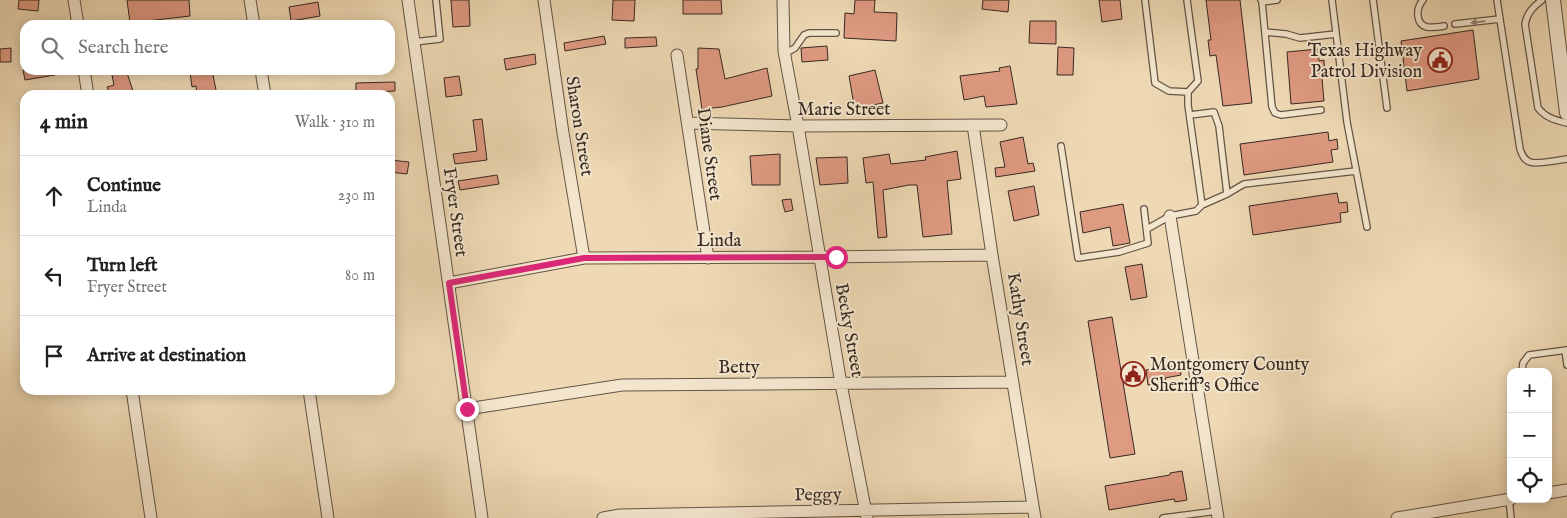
<!DOCTYPE html>
<meta charset="utf-8">
<style>
body{margin:0;font-family:"IM FELL English",serif;background:#f6f6f6;color:#202124}
.controls{position:absolute;right:15px;bottom:15px;display:grid;overflow:hidden;border-radius:10px;box-shadow:0 2px 12px #0003}
.controls button{width:45px;height:45px;display:grid;place-items:center;padding:0;border:0;border-bottom:1px solid #e0e0e0;background:#fff;color:#202124;font:25px sans-serif}
.stop{position:absolute;width:15px;height:15px;margin:-11px;border:4px solid #db2777;border-radius:50%;background:#fff}
.stop.end{background:#db2777;border-color:#fff;box-shadow:0 1px 5px #0008}
.list{margin:0;padding:0;list-style:none}
h2{display:flex;justify-content:space-between;align-items:center;height:65px;margin:0;padding:0 20px;font-size:21px}
h2 small{font-size:16px;font-weight:400;color:#757577}
.list li{display:grid;grid-template-columns:32px 1fr auto;gap:15px;align-items:center;box-sizing:border-box;height:80px;padding:0 20px;border-top:1px solid #e0e0e0}
.list b{display:block;font-size:19px;white-space:nowrap}
.list p{margin:0;font-size:16px;white-space:nowrap;color:#757577}
.list em{font-size:16px;font-style:normal;color:#757577}
.icon{flex:none;width:28px;height:28px;fill:none;stroke:currentColor;stroke-width:2;stroke-linecap:round;stroke-linejoin:round}
.map{position:relative;flex:none;width:1567px;height:518px;overflow:hidden}
.search{position:absolute;background:#fff;box-shadow:0 2px 12px #0003;left:20px;top:20px;width:375px;height:55px;display:flex;align-items:center;gap:12px;box-sizing:border-box;padding:0 18px;border-radius:15px;color:#757577;font-size:19px}
.panel{position:absolute;background:#fff;box-shadow:0 2px 12px #0003;left:20px;top:90px;width:375px;height:305px;border-radius:15px}
.map>svg:first-child{display:block}
.building{fill:#df9a82;stroke:#352922}
.lines{fill:none;stroke-linecap:round;stroke-linejoin:round}
.service-casing{stroke:#635546;stroke-width:8}
.minor-casing{stroke:#635546;stroke-width:13}
.tertiary-casing{stroke:#635546;stroke-width:16}
.service{stroke:#f4e6ce;stroke-width:5.5}
.minor{stroke:#f4e6ce;stroke-width:11}
.tertiary{stroke:#f4e6ce;stroke-width:14}
.oneway{fill:#948878}
.route{stroke:#db2777;stroke-width:6}
.labels{text-anchor:middle;stroke-width:4;stroke-linejoin:round;paint-order:stroke}
.poi-label{font-size:18px;fill:#352922;stroke:#f4e6ce;text-anchor:end}
.street-label{font-size:18px;fill:#352922;stroke:#f4e6ce}
</style>
<div class="map">
<svg width="1567" height="518" viewBox="0 0 1567 518">
<rect width="100%" height="100%" fill="#eed9b4"/>
<filter id="stains"><feTurbulence type="fractalNoise" baseFrequency=".004" numOctaves="4"/><feColorMatrix values="0 0 0 0 .2 0 0 0 0 .09 0 0 0 0 .02 0 0 0 .5 -.17"/></filter>
<radialGradient id="worn" r=".72"><stop offset=".6" stop-color="#630" stop-opacity="0"/><stop offset="1" stop-color="#630" stop-opacity=".3"/></radialGradient>
<path class="building" d="M19,0h20l-1,11 -20,-2z
M127,0h62l1,16 -60,7z
M451,0h18l1,26 -17,1z
M613,0h22l-1,21 -22,-1z
M683,0h38l1,14h-39z
M855,0h20l-1,12 23,1 -1,28 -52,-3 1,-25 9,1z
M983,0h26l-1,12 -26,-3z
M1099,0h21l2,19 -20,3z
M1206,0h34l12,103 -29,3 -7,-51 -6,1 -2,-16h3z
M318,2l2,14 -29,5 -2,-14z
M1030,21h26v23l-27,-1z
M1473,30l6,49 -72,12 -6,-50z
M604,36l2,8 -41,7 -1,-8z
M656,37l1,9 -32,2v-10z
M827,46l1,14 -26,2 -1,-14z
M1058,47l16,1 -1,27h-16z
M11,48v14h-11v-13z
M698,48l21,1 6,30 42,-11 5,28 -50,11 -20,2 -6,-40h2z
M1318,49l1,12 5,-1 1,17 -3,1 2,23 -33,3 -4,-52z
M535,54l1,10 -30,6 -2,-11z
M1010,66l7,38 -31,3 -2,-11 -20,4 -4,-24 40,-5 -1,-3z
M23,70h32v5l-30,5z
M111,70h15l7,21 -14,4h-9l-3,-8 7,-2z
M202,70h10l5,25h-20l-1,-9 -4,1 -2,-15z
M875,70l8,33 -26,5 -1,-3h-2l-5,-29z
M459,76l3,19 -16,2 -2,-19z
M395,82v9l-39,2v-10z
M482,119l5,41 -32,4 -2,-10 24,-3 -4,-31z
M1328,132l1,9 8,-2 1,10 -7,1 2,12 -89,13 -4,-31z
M1023,137l5,27 5,-1 2,8 -39,6 -1,-9 10,-1 -5,-25z
M957,151l4,28 -14,2 5,53 -29,3 -6,-52h-8l-26,5 4,47 -9,1 -5,-56 -7,1 -3,-25 26,-4 2,10 35,-4 -1,-3z
M780,154v31h-28l-2,-29z
M847,157l1,26 -28,2 -4,-27z
M390,160l19,2 -2,12 -17,-2z
M497,175l2,9 -39,6 -2,-9z
M1034,186l5,29 -25,6 -6,-30z
M1337,193l2,10 8,-1 1,10 -8,1 1,9 -88,13 -4,-29z
M791,199l2,11 -8,2 -3,-12z
M1123,204l7,39 -17,3 -3,-19 -27,6 -3,-21z
M1142,264l5,33 -16,3 -6,-33z
M1112,317l23,137 -25,4 -22,-137z
M1180,365l1,10 -16,3 1,4 -18,3 -2,-15z
M1182,471l5,29 -12,2 -1,-3 -65,11 -4,-24 65,-11v-2z"/>
<g class="lines">
<defs>
<path id="service" d="M1145,0l10,83 14,8 19,1 10,-11 -11,-81
M1261,0l1,2 15,-2
M1332,0l15,122 20,105
M1373,0l14,108
M1423,0c-7,8 -8,24 4,27 6,1 11,0 17,-1
M1497,0l23,149c2,6 4,11 10,13 7,3 28,-2 37,-3
M1542,0c-9,7 -15,13 -17,24l13,84c8,10 17,12 29,15
M1262,2l10,105 3,6 6,2 40,-5
M1455,24l45,-5
M1265,32l21,2 14,4 36,-4
M414,42l26,-3 -4,-39
M784,54l11,-6 9,-13 5,-2h27
M1188,92v13l14,100
M1190,115l24,-3 5,14 8,68
M1061,146l17,112 41,-6 29,-9 -4,-34
M1147,229l23,-13 26,-5 6,-6 25,-11 17,-10 112,-13
M1565,350l2,15
M1522,372l1,-9 6,-8 38,-5
M1509,499l2,19
M1163,518l54,-7"/>
<path id="minor" d="M74,0l4,25
M250,0l4,25
M408,0l74,518
M544,0l19,133 21,125
M783,0l1,51 14,75 43,258 26,134
M677,55l31,203
M84,70l4,25
M261,70l4,25
M688,123l110,3 203,-1
M973,125l19,130 43,263
M1170,216l48,302
M449,283l135,-25 235,-1 173,-2
M132,390l19,128
M309,390l19,128
M467,409l155,-24 391,-3
M1548,493l19,-3
M603,518l17,-3 413,-8
M1397,518l114,-19"/>
<path id="tertiary" d="M1553,0l14,113"/>
</defs>
<use href="#service" class="service-casing"/>
<use href="#minor" class="minor-casing"/>
<use href="#tertiary" class="tertiary-casing"/>
<use href="#service" class="service"/>
<use href="#minor" class="minor"/>
<use href="#tertiary" class="tertiary"/>
</g>
<defs><path id="oneway-solid" d="M-6-.8H1V-3.2L6.5 0L1 3.2V.8H-6Z" transform="scale(1.25)"/></defs>
<use class="oneway" href="#oneway-solid" transform="translate(1478 22) rotate(173)"/>
<g class="lines">
<path class="route" d="M467,409l-18,-126 135,-25 252,-1"/>
</g>
<defs>
<symbol id="civic-ring" viewBox="-11 -11 22 22"><circle r="9.5" fill="#f4e6ce" stroke="#8f2418" stroke-width="1.5"/><path d="M-.6-6.5H3V-4.5H.6V-3L4-1V1h2V6H-6V1h2V-1L-.6-3ZM-1.2 2.5V6h2.4V2.5Z" fill="#8f2418"/></symbol>
</defs>
<g fill-rule="evenodd">
<use href="#civic-ring" x="1426" y="46" width="28" height="28"/>
<use href="#civic-ring" x="1119" y="360" width="28" height="28"/>
</g>
<g class="labels">
<g class="poi-label">
<text x="1422" y="56">Texas Highway<tspan x="1422" dy="21">Patrol Division</tspan></text>
<text x="1150" y="370" text-anchor="start">Montgomery County<tspan x="1150" dy="21">Sheriff's Office</tspan></text>
</g>
<g class="street-label">
<text x="844" y="115">Marie Street</text>
<text transform="translate(580 126) rotate(81)" y="6">Sharon Street</text>
<text transform="translate(710 154) rotate(82)" y="6">Diane Street</text>
<text transform="translate(456 212) rotate(82)" y="6">Fryer Street</text>
<text x="719" y="246">Linda</text>
<text transform="translate(1021 319) rotate(81)" y="6">Kathy Street</text>
<text transform="translate(850 330) rotate(80)" y="6">Becky Street</text>
<text x="739" y="373">Betty</text>
<text transform="translate(818 494) rotate(-1)" y="6">Peggy</text>
</g>
</g>
<rect width="100%" height="100%" filter="url(#stains)"/>
<rect width="100%" height="100%" fill="url(#worn)"/>
</svg>
<div class="controls">
<button>+</button>
<button>−</button>
<button><svg class="icon" aria-label="locate" viewBox="0 0 24 24"><circle cx="12" cy="12" r="6"/><path d="M12 2v4M12 18v4M2 12h4M18 12h4"/></svg></button>
</div>
<div class="stop" style="left:836px;top:257px"></div>
<div class="stop end" style="left:467px;top:409px"></div>
<div class="search"><svg class="icon" aria-label="search" viewBox="0 0 24 24"><circle cx="10" cy="10" r="6"/><path d="M15 15l6 6"/></svg>Search here</div>
<section class="panel">
<h2>4 min<small>Walk · 310 m</small></h2>
<ul class="list">
<li><svg class="icon" aria-label="ahead" viewBox="0 0 24 24"><path d="M12 20V5M6 11l6-6 6 6"/></svg><div><b>Continue</b><p>Linda</p></div><em>230 m</em></li>
<li><svg class="icon" aria-label="left" viewBox="0 0 24 24"><path d="M17 20v-9H6M10 6l-5 5 5 5"/></svg><div><b>Turn left</b><p>Fryer Street</p></div><em>80 m</em></li>
<li><svg class="icon" aria-label="arrive" viewBox="0 0 24 24"><path d="M6 21V4h12l-3 4 3 4H6"/></svg><div><b>Arrive at destination</b></div></li>
</ul>
</section>
</div>
